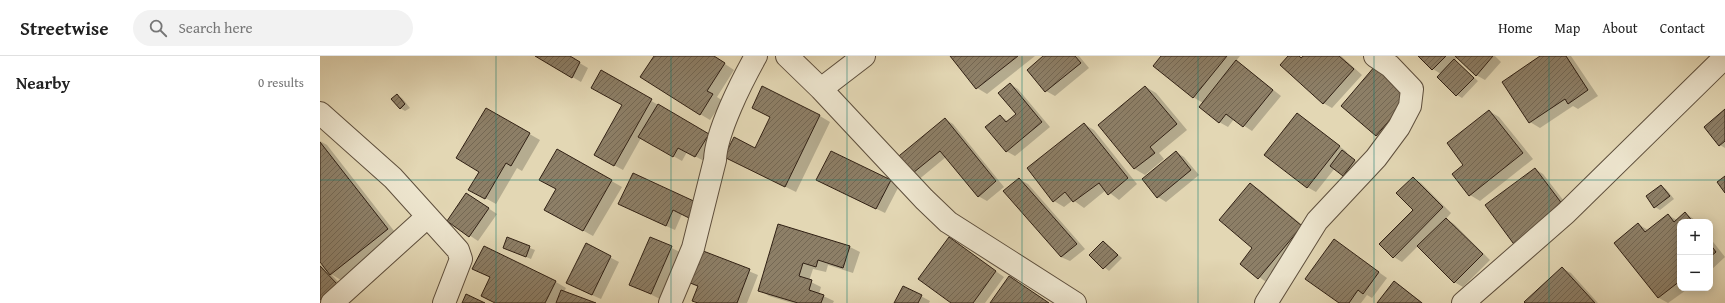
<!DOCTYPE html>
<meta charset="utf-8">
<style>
body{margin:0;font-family:"Gentium Book Plus",serif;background:#f2f2f2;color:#222}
.controls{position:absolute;right:12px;bottom:12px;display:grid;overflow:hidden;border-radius:8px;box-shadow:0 2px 10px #0003}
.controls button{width:36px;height:36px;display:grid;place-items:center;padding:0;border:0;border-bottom:1px solid #e0e0e0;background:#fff;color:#222;font:20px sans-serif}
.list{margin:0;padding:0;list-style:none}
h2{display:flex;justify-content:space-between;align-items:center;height:52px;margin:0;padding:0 16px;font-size:17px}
h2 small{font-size:13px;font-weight:400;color:#767676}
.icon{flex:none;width:22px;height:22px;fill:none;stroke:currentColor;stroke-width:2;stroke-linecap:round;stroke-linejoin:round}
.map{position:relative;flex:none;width:1405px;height:247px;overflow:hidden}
header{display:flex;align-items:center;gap:24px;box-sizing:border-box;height:56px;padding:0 20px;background:#fff;border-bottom:1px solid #e0e0e0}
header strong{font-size:19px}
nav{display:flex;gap:22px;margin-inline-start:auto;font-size:14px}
.search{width:280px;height:36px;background:#f2f2f2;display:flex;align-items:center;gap:10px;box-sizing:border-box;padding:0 14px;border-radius:22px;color:#767676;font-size:15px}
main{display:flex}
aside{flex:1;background:#fff}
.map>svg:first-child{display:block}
.shadow{fill:#0003}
.building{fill:url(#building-hatch);stroke:#302014}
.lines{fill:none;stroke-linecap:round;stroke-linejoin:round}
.street-casing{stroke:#5d4e3c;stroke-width:24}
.street{stroke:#ede5ce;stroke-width:22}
.grid{fill:none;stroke:#0f766e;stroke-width:1;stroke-opacity:0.55}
</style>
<header>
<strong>Streetwise</strong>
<div class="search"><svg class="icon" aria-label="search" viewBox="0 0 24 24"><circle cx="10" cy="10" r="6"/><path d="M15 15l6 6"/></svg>Search here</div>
<nav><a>Home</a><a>Map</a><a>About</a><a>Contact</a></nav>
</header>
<main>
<aside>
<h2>Nearby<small>0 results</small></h2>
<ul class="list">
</ul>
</aside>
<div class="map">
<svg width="1405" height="247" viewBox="0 0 1405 247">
<defs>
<pattern id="building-hatch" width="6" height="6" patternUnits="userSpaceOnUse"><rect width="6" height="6" fill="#8d7f67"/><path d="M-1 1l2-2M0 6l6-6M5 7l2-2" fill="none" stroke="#746854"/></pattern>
</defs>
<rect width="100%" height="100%" fill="#e3d7b4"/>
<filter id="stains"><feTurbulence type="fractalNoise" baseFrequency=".005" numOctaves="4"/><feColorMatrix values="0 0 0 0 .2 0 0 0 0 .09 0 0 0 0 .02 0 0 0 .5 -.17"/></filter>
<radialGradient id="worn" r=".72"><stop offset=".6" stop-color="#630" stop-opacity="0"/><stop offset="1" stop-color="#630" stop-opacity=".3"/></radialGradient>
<path class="shadow" d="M217,0h31l20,12 -7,14z
M335,0h58l21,14 -17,27 6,4 -13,19 -10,-6z
M631,0h84l-48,38 -10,-6z
M725,0h34l10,12 -34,28 -9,-5z
M842,0h78l-4,5 9,6 36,29 -29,35 -18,-12 -6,8 -9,-5 -16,-19 -10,-6z
M970,0h10l3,2 1,-2h37l21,19 -30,33 -9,-5z
M1099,0h76l6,6 -16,18 -9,-5 -18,-18 -3,3 23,21 -16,17 -5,-3 -16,-21 -8,-5z
M1222,0h29l27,40 -20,13 -5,-3 -33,22 -10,-6z
M281,15l116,69 -13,21 -17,-9 -5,9 -41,-23 -18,32 -28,-15 29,-50z
M690,28l8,5 32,38 -35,29 -9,-5 -6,-35 8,5 9,-7z
M826,31l10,6 31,37 -28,23 5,6 -19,16 -10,-6 -36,-44z
M77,40l5,2 8,10 -5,3 -5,-3z
M1098,45l-33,39 -9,-5 -34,-29z
M433,52l67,8 10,6 -34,70 -61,-30 21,-13 15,-31z
M166,53l54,31 -18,31 -5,-3 -21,36 -27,-15 11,-18z
M1169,55l10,6 34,42 -53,42 -10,-6z
M1405,55v37l-5,-3z
M977,58l50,38 -1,2 13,10 -10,14 -14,-10 -19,24 -9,-5z
M625,63l8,5 51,63 -17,14 -9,-5 -32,-39 -29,24 -8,-5z
M764,68l10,6 43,54 -18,16 -13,-10 -22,18 -11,-8 -9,7 -10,-6z
M0,85l7,4 71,91 -57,44 -10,-6 14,15 -15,14h-10v-39l4,4 1,-1 -5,-7z
M237,94l65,37 -29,49 -47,-26 12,-21z
M856,96l8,5 15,18 -33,27 -8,-5z
M1215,113l8,5 31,40 -88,-8z
M314,118l48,40 -7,16 -47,-21z
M1093,122l8,5 30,30 -5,6 8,5 36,36 -27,27 -9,-5 -36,-36 -16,16 -8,-5 20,-47z
M699,123l9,5 57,65 -15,12 -9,-4z
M570,125l9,5 -14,27 -59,-29z
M930,128l10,6 52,43 -43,51 -28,-20 13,-16z
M1341,130l5,3 8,10 -14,11 -5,-3z
M147,138l30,20 -19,27 -30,-20z
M1365,157l13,9h-18v66h9l-21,15 -9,-5 -44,-55 23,-19 10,6 20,-15 9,5z
M458,170l72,21 10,5 -7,21 -25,-8 -2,7 -13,-3 -4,12 12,6 -2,7 15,7 -1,2h-41l-23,-7 -10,-6z
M330,182l30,14 -20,47 -30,-15z
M629,182l55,39 -19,26h-33z
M1390,182l15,19 -15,14z
M187,183l28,11 -4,9 -22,-9z
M783,186l19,16 -13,13 -19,-16z
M266,189l33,17 -18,37 -25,-11z
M1022,190l45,32 -15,20 -5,-3 -6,8h-21z
M164,191l72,35 10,6 -2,4 29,11h-98l-4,-25 -7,-4z
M378,194l60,25 -11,28h-49l-5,-3 5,-13 -12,-6z
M1243,213l8,4 27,30h-72z
M1074,226l8,5 21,16h-45z
M584,231l26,14 -1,2h-34z"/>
<path class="building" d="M215,0h35l10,6 -8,16z
M334,0h60l11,7 -18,28 6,3 -13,21 -60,-38z
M630,0h68l-42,33z
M723,0h32l6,7 -36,29 -18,-22z
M841,0h66l-34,42 -40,-32z
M968,0h11l2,2 2,-2h36l15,13 -31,35 -43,-39z
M1098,0h28l-14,14z
M1135,0h38l-17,20z
M1220,0h26l22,34 -20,14 -3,-5 -36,24 -27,-41z
M1134,3l20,19 -18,18 -19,-19z
M916,4l37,30 -30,37 -17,-13 -7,9 -20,-16z
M1055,10l35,30 -34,40 -35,-30z
M281,14l51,29 -38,67 -20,-11 28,-50 -31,-17z
M690,27l32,39 -36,30 -21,-25 15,-12 6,7 10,-8 -18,-21z
M442,30l58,29 -35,72 -61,-30 10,-20 21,11 15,-31 -18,-9z
M825,30l32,38 -27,23 5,6 -21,16 -36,-44z
M77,38l8,10 -5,5 -9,-10z
M338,48l51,30 -14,23 -17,-9 -5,9 -35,-20z
M166,52l44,25 -19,33 -5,-3 -21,36 -17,-9 11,-18 -23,-14z
M1405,53v32l-6,5 -15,-19z
M1169,54l34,43 -54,43 -17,-22 11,-9 -16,-22z
M977,57l43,33 -33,42 -43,-33z
M625,62l51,63 -18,16 -38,-46 -32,26 -14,-17z
M764,67l44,55 -20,17 -9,-12 -26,19 -8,-10 -12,10 -26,-34z
M0,86l68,87 -58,46 -10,-13z
M237,93l55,31 -29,51 -39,-21 12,-21 -17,-9z
M1022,94l13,10 -12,16 -13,-10z
M511,95l60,29 -15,29 -60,-29z
M856,95l15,19 -34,28 -15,-19z
M1215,112l31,41 -50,38 -31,-42z
M313,117l65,30 -7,16 -18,-9 -7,16 -48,-22z
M1405,120v17l-8,-11z
M1093,121l30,30 -50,51 -14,-14 34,-34 -17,-17z
M699,122l58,66 -16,13 -58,-66z
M930,127l52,43 -44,53 -18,-15 12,-16 -33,-28z
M1341,129l9,11 -16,12 -8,-12z
M146,137l23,15 -20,29 -22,-16z
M1365,156l8,10h-13v59l-22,17 -44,-55 24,-20 7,9 23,-18 6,8z
M1126,162l37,36 -29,29 -37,-37z
M458,168l72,22 -7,22 -25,-8 -2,7 -13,-4 -4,13 13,4 -3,10 15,5 -3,8h-23l-40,-12z
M187,181l23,9 -4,11 -23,-9z
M330,181l22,9 -21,48 -22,-9z
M629,181l47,34 -23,32h-22l-33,-24z
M1014,183l45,33 -16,22 -5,-4 -9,13h-10l-34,-24z
M783,185l15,14 -15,14 -14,-14z
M266,187l25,13 -19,39 -26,-12z
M1390,188l6,8 -6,5z
M164,190l72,35 -11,22h-50l-14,-7 9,-19 -18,-8z
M378,193l52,20 -13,34h-39l-6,-2 6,-15 -13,-5z
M0,210l17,18 -17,16z
M1242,211l33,36h-70l-1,-1z
M689,220l40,27h-59z
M1074,225l28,22h-45z
M583,230l19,9 -4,8h-24z
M241,234l35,13h-40z
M146,238l19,9h-23z"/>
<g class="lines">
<defs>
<path id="street" d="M467,0l34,33 103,110 24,23 127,81
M501,33l43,-33
M0,57l73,65 65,72 3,9 -17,44
M12,247l95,-86
M350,247l23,-55 22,-88c1,-28 27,-79 41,-104
M946,247l51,-82 59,-63 23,-31 11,-21 2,-17 -22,-23 -15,-10
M1143,247l103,-90 159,-156"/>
</defs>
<use href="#street" class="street-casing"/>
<use href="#street" class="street"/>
</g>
<path class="grid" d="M176,0v247M351,0v247M527,0v247M702,0v247M878,0v247M1054,0v247M1229,0v247M0,124h1405"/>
<rect width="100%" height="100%" filter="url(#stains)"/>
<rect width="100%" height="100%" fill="url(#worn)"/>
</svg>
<div class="controls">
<button>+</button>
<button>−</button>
</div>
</div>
</main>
